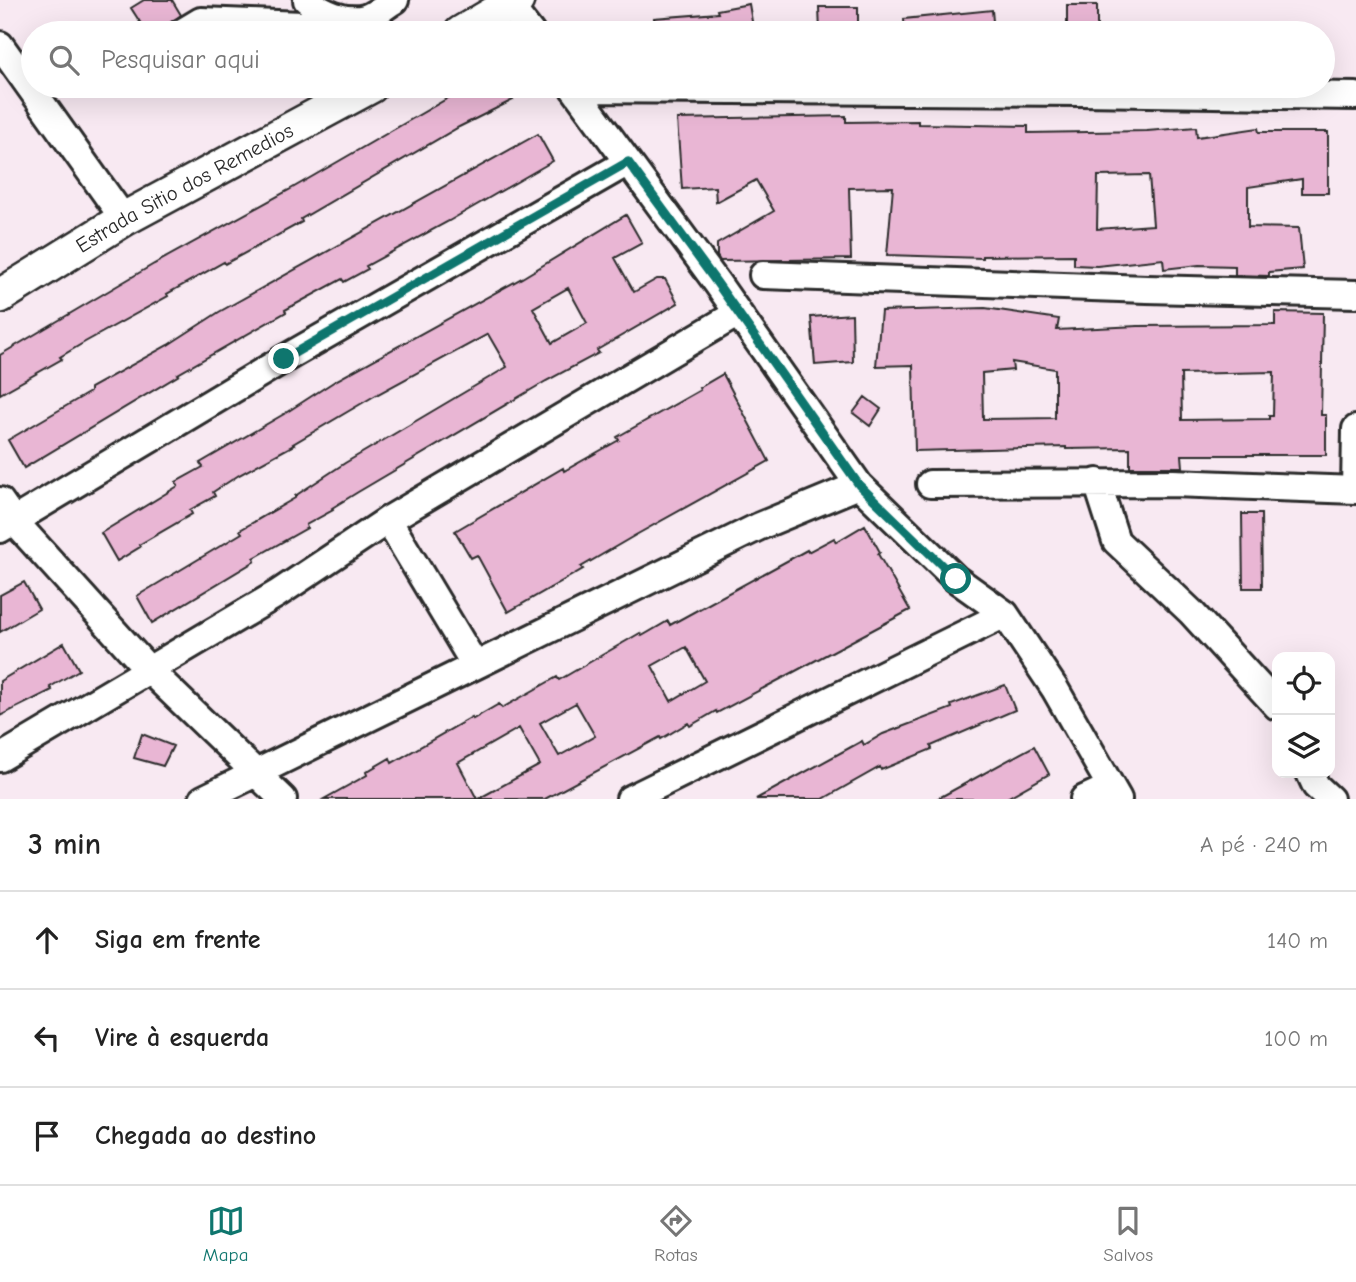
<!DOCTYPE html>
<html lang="pt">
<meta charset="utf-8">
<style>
body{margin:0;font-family:"Comic Neue",sans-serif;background:#f2f2f2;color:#222}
.controls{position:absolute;right:21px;bottom:21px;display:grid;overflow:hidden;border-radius:14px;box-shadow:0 7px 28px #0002}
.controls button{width:63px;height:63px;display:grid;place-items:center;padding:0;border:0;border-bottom:2px solid #e0e0e0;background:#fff;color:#222;font:35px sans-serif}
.stop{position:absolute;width:21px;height:21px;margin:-16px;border:5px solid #0f766e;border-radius:50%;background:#fff}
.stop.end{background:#0f766e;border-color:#fff;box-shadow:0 2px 7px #0008}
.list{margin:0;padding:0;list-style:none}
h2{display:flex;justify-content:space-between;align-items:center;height:91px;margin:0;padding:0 28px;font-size:30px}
h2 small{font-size:23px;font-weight:400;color:#767676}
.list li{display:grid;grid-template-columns:46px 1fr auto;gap:21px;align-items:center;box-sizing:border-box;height:98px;padding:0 28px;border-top:2px solid #e0e0e0}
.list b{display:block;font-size:26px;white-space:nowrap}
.list em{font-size:23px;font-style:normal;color:#767676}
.icon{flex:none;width:38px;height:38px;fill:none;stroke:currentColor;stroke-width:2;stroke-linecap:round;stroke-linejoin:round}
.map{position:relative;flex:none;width:1356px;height:799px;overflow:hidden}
.search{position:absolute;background:#fff;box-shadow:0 7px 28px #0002;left:21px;right:21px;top:21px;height:77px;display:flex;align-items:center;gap:18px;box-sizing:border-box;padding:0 24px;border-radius:38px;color:#767676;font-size:26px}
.sheet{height:385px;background:#fff}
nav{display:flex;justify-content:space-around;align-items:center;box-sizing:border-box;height:98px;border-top:2px solid #e0e0e0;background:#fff;font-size:19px;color:#767676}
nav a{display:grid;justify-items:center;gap:4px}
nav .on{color:#0f766e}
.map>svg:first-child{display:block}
.building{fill:#e9b6d4;stroke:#2b2b2b;stroke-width:2;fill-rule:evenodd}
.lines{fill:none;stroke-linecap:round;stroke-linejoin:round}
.minor-casing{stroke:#2b2b2b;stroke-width:32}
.tertiary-casing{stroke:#2b2b2b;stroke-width:38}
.minor{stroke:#fff;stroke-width:26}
.tertiary{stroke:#fff;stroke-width:33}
.route{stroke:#0f766e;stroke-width:9}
.labels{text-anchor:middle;stroke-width:5;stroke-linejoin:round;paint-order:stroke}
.street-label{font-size:21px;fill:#2b2b2b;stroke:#fff}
</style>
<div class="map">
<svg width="1356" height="799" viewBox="0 0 1356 799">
<rect width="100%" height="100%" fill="#f8e9f2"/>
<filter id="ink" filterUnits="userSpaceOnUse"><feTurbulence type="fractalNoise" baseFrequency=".0143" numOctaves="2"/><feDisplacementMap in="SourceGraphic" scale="14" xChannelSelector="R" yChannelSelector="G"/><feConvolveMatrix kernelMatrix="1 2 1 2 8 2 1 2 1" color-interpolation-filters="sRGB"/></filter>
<g filter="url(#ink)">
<path class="building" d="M144,0h28l9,15 -22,18h-12l-16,-25z
M749,4l5,29h-99l-1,-15 64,-5 -1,-3z
M1067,5h30v28h-30z
M819,7h39v26h-38z
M992,10l2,23h-89l-1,-14z
M469,86h37l7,14 -54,27 -158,92 1,3 -77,42 -1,-2 -57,32 1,2 -83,46 -25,15 2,2 -62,35v-39l154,-91 135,-74z
M846,116v6l72,-1v3l110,2v7l119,-2 49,-4 1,10 61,-9 1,4h69v61h-26v-14l-54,8v40l51,1 4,41 -34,3v4l-34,-1v-9l-36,-1 -35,4 -1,-10 -66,7 -23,-1v-10l-92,1v2l-95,-3 6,-68 -44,1 2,71 -131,2 -3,-5v-12l57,-33 -18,-31 -40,22 -1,-15 -33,2 -5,-70zM1149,175l4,50 -56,4 1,-53z
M538,134l15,27 -104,60 -83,45 2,3 -24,13 -2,-3 -57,31 1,2 -108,62 1,1 -155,93 -16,-28 82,-48v-4l78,-43 51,-33z
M626,215l16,28 -27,15 19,34 23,-13h8l13,24 -81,47 2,3 -53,28 -188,111 -26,16 1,2 -27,15 1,3 -53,30 1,3 -103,62 -15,-27 105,-63 -2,-3 55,-32v-2l50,-33 162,-96 -19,-33 -112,61 -83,49 1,1 -55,30 -26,17 2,4 -25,14 2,4 -53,31 1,2 -23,14 -16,-28 77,-47 -2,-4 27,-15 -3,-4 84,-49 51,-33 187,-103zM568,288l19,35 -35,20 -19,-35z
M985,308l74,11 -2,11 81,-4 137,-1v-13l48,1 -2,102h5v40h-144l1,12h-53v-19l-64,1v-2l-151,4 -2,-86 -37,1 5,-55zM1012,362l43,7v49l-72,1 -1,-46 31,-3zM1274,372l-1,44h-4v3l-87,1 -1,-46z
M852,314l1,48 -38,3 -4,-48z
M723,374l46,87 -135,75 -53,31 2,2 -75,43 -31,-57 -6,3 -16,-27 108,-63 1,3 55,-31 -2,-3 83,-47 -1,-2z
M865,397l16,12 -11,17 -17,-13z
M1242,514h19l1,74h-19z
M865,525l15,27 -2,2 32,56 -193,103 -1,-2 -26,15 -2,-3 -27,16 -1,-2 -115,62h-67l62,-34 -21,-37 -61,35 19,36h-153l43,-24 -1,-3 24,-14 2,5 80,-46 1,2 26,-15 3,4 55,-31 2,3 81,-47 2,3 26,-15 2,4 137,-75 1,2 26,-14 2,4zM686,647l19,34 -34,20 -19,-35zM576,703l19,33 -36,20 -19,-33z
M24,582l15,27 -39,23v-37z
M64,643l15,27 -29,17 2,3 -52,26v-35z
M1005,685l10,25 -84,36 1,3 -51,21 -1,-3 -57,32h-67l106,-58 2,4 19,-11 69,-26 -1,-3z
M142,734l31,12 -10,20 -29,-8z
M1034,746l15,28 -44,25h-68z"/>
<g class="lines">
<defs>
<path id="minor" d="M307,0c15,13 38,23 58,18 10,-3 21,-13 30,-18
M509,5l22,28
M181,33l20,-12 101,4 45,-6
M0,45l124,174
M572,86l145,197 142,202 97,94 49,35 50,75 63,110
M574,89l507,3 275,4
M763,275l384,14 209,5
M1097,482l19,59 75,71 86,94
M930,484l243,-1 183,7
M1355,490l1,-61
M0,501l14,20 134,148 135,130
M388,520l87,145
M0,529l284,-170 344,-197
M0,758l277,-164 111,-74 350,-207
M1310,773l6,13 14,13
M203,799l557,-273 99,-41
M630,799l375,-185
M1084,799l26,-12"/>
<g id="tertiary">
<path d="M461,33l56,-33"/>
<path id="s1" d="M0,296l124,-77 247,-133"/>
</g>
</defs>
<use href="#minor" class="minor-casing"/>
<use href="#tertiary" class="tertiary-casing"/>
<use href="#minor" class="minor"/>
<use href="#tertiary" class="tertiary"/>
</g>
</g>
<g class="lines" filter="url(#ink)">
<path class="route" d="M284,359l344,-197 89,121 142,202 97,94"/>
</g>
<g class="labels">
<g class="street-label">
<text dy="7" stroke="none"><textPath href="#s1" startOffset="214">Estrada Sitio dos Remedios</textPath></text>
</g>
</g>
</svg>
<div class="controls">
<button><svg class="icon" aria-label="locate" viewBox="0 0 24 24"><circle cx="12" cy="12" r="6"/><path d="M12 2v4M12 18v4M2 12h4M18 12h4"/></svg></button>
<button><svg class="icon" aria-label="layers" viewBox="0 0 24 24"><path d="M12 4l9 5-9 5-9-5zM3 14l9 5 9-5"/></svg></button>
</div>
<div class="stop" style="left:956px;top:579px"></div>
<div class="stop end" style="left:284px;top:359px"></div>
<div class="search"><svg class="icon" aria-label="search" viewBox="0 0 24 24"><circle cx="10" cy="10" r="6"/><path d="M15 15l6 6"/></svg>Pesquisar aqui</div>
</div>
<section class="sheet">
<h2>3 min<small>A pé · 240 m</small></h2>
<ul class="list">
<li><svg class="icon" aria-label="ahead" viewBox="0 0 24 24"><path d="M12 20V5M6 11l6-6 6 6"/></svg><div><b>Siga em frente</b></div><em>140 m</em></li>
<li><svg class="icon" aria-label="left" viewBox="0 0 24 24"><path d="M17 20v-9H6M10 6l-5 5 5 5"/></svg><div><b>Vire à esquerda</b></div><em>100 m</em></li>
<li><svg class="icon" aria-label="arrive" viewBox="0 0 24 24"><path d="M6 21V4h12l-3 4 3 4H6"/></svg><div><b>Chegada ao destino</b></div></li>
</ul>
</section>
<nav>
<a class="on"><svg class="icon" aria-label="map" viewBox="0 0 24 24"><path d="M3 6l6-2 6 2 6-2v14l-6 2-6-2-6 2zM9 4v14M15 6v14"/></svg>Mapa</a>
<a><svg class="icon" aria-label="directions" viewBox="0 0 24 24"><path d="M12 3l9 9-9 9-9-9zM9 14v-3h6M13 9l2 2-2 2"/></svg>Rotas</a>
<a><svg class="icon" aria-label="saved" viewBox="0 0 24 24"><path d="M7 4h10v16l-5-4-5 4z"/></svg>Salvos</a>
</nav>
